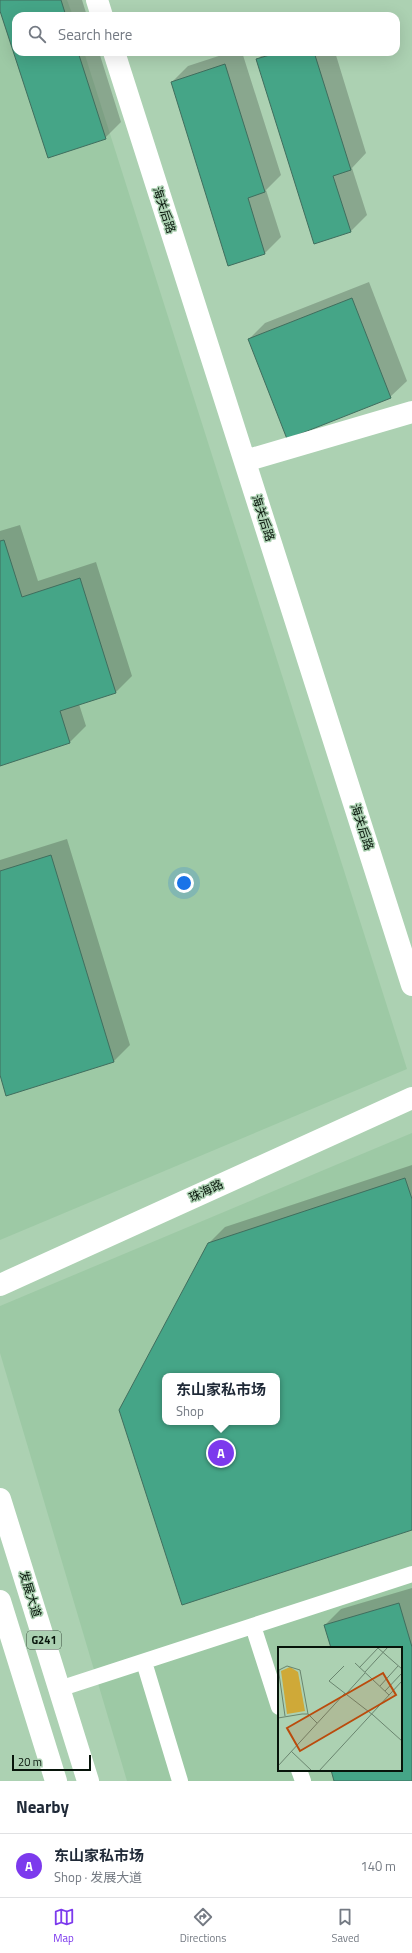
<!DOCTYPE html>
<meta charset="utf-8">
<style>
body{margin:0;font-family:"Titillium Web","Noto Sans SC",sans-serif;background:#f6f6f7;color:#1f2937}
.scale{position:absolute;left:12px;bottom:10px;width:79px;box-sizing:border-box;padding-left:4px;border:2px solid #07140a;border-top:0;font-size:11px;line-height:14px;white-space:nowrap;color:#07140a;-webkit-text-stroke:3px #acd1b2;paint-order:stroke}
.you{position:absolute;left:184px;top:883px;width:14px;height:14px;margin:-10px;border:3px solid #fff;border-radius:50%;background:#1a73e8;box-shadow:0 0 0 6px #1a73e833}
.badge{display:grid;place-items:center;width:26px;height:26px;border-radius:50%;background:#7c3aed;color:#fff;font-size:13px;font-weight:700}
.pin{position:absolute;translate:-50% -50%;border:2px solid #fff;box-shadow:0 1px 4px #0006}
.popup{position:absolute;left:162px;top:1373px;width:118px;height:52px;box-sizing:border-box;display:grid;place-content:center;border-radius:8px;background:#fff;filter:drop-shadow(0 1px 3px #0005);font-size:13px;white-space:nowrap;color:#747a83}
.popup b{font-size:15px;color:#1f2937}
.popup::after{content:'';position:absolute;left:50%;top:100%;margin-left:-8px;border:8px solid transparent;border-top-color:#fff}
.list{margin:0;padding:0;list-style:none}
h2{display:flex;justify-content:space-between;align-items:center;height:52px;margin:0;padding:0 16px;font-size:17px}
h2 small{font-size:13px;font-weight:400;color:#747a83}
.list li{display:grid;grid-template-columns:26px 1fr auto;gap:12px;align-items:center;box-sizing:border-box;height:64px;padding:0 16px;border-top:1px solid #e0e1e3}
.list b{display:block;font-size:15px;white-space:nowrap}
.list p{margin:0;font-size:13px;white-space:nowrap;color:#747a83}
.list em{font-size:13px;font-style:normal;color:#747a83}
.icon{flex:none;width:22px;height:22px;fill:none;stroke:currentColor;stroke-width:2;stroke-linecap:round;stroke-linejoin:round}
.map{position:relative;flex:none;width:412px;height:1781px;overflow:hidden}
.search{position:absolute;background:#fff;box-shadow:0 4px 16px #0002;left:12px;right:12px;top:12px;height:44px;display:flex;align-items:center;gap:10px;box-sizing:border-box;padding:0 14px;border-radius:12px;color:#747a83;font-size:15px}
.sheet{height:116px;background:#fff}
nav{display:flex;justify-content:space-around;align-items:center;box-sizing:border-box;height:56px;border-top:1px solid #e0e1e3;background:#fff;font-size:11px;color:#747a83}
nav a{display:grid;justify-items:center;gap:2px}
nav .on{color:#7c3aed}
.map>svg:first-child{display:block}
.built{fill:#9dc9a5;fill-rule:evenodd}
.shadow{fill:#0003;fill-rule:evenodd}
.building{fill:#45a587;stroke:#406e5e;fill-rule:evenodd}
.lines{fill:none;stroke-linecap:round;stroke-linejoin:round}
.service{stroke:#fff;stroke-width:16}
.minor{stroke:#fff;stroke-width:22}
.secondary{stroke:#fff;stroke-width:22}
.trunk{stroke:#fff;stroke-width:22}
.labels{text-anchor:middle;stroke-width:3;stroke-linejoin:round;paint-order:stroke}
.shield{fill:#acd1b2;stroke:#384d3c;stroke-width:1}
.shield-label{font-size:11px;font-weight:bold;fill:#07140a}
.street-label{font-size:12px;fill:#07140a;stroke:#acd1b2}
.inset-road{fill:none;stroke:#6a856f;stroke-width:1}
.view{fill:#bb4b0c;fill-opacity:0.15;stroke:#bb4b0c;stroke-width:2}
.inset-edge{fill:none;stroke:#07140a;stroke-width:2}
</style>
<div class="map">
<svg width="412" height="1781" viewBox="0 0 412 1781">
<rect width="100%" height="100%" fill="#acd1b2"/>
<path class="built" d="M0,0h67l6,16h-57v36h68l323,1017 -407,171z
M412,1133v648h-285l-127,-428v-47zM165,1376h112v46h-112zM279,1648h122v122h-122z"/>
<path class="shadow" d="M0,0h82l5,16h-71v36h83l22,70 -16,16 -57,19 -48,-149z
M231,52h11l39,123 -15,15 15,47 -16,16 -36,12 -57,-183 16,-16z
M265,52h70l31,101 -14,15 15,47 -16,16 -94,-171z
M369,282l38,99 -17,16 -141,-58 16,-16z
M20,525l18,56 58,-19 36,114 -16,16 -37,12 7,22 -16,16 -70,23v-234z
M67,839l63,206 -16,16 -107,33 -7,-23v-211z
M412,1165v364l-292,-119 89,-167 16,-16zM165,1376h112v46h-112z
M412,1588v193h-77l-3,-11h69v-122h-69l-7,-23 16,-16z"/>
<path class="building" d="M0,0h61l5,16h-50v36h62l28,87 -58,19 -48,-147z
M280,52h34l37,118 -18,6 18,56 -37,12 -58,-185z
M225,64l40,128 -17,6 17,56 -37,12 -57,-184z
M352,298l39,100 -104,41 -39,-100z
M4,540l18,57 58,-19 36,115 -56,18 10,32 -70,23v-225z
M51,855l63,207 -108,34 -6,-21v-204z
M405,1178l7,21v331l-230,75 -63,-195 89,-167zM165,1376h112v46h-112z
M399,1603l13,44v134h-78l-3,-11h70v-122h-70l-7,-23z"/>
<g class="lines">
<path class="service" d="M253,1626l26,81
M144,1662l36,119
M59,1689l353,-115
M299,1770l4,11"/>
<path class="minor" d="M97,0l5,16
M114,52l298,933
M245,461l167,-49"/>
<path class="secondary" d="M0,1285l412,-187"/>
<path class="trunk" d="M0,1499l88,282
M0,1601l56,180"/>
</g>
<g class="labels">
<rect class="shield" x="27" y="1631" width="34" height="18" rx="3"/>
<g class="shield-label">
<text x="44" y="1644">G241</text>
</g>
<g class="street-label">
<text transform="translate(164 210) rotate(72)" y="4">海关后路</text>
<text transform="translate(263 518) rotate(72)" y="4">海关后路</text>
<text transform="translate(362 827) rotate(72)" y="4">海关后路</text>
<text transform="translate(206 1191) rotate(-25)" y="4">珠海路</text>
<text transform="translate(30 1594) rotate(73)" y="4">发展大道</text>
</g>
</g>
<g transform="translate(278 1647)">
<rect width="124" height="124" fill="#acd1b2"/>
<path d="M12,20l8,5 7,39 -18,3 -6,-43z" fill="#cfa938"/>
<path class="inset-road" d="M100,1l24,21M77,16l34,32M81,21l20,-21M87,25l23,-25M51,34l15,-15M51,34l44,34 29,26M102,39l18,-20M107,44l17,-18M68,47l19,-21M7,69l-6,-42v-4l8,-4 13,4 8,44M0,71l24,-4h6l9,9M13,104l21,20M0,119l67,-73M41,124l83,-90"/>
<path class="view" d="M105,26l13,22 -96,56 -13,-23z"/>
<rect width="124" height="124" class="inset-edge"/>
</g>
</svg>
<div class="scale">20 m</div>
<div class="you"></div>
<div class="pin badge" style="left:221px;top:1453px">A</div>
<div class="popup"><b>东山家私市场</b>Shop</div>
<div class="search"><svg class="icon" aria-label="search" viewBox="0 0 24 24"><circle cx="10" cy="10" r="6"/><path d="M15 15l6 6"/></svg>Search here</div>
</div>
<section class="sheet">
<h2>Nearby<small></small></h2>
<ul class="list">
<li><span class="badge">A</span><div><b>东山家私市场</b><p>Shop · 发展大道</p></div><em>140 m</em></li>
</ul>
</section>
<nav>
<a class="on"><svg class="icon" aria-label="map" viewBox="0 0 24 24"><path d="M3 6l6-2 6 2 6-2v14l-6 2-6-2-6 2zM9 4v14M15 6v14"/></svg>Map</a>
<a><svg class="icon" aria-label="directions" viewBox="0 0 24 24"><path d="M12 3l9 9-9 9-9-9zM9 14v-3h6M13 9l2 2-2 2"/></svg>Directions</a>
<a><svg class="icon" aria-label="saved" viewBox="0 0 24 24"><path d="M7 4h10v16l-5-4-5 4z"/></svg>Saved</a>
</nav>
